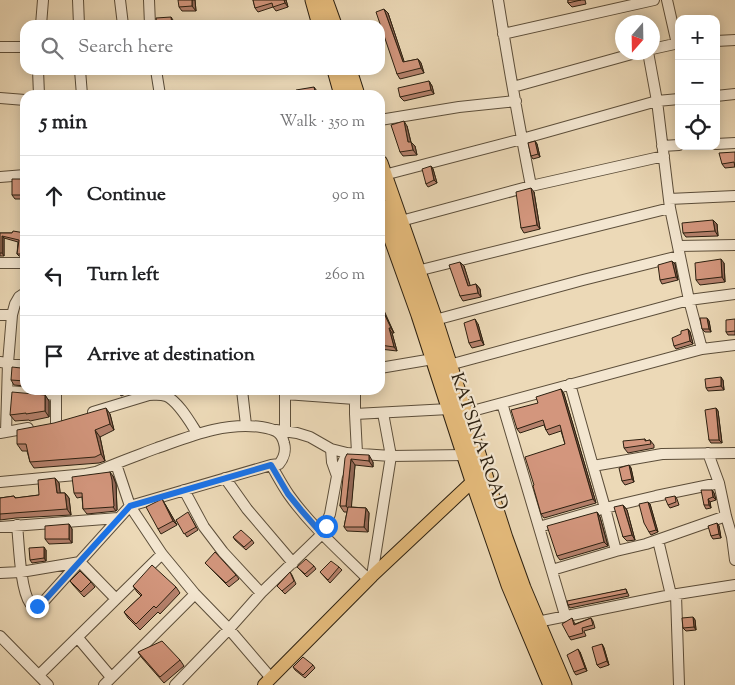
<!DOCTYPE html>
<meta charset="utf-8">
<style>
body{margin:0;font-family:"Sorts Mill Goudy",serif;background:#f6f6f6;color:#202124}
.controls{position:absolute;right:15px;top:15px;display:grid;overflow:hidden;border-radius:10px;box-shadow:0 2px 12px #0003}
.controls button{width:45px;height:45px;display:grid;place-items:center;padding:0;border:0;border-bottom:1px solid #e0e0e0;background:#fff;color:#202124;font:25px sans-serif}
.compass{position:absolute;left:615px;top:15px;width:45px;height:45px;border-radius:50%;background:#fff;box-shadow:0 2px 12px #0003;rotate:200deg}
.stop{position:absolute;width:15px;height:15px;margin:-11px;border:4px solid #1a73e8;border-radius:50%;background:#fff}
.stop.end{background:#1a73e8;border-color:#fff;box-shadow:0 1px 5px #0008}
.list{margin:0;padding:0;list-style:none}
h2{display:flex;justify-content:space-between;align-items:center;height:65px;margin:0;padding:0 20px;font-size:21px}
h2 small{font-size:16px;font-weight:400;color:#757577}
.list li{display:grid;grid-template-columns:32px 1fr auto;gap:15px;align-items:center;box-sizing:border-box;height:80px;padding:0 20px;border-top:1px solid #e0e0e0}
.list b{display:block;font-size:19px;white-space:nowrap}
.list em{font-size:16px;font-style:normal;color:#757577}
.icon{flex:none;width:28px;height:28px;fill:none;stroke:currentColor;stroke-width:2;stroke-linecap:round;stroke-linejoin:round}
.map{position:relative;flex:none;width:735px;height:685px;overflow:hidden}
.search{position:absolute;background:#fff;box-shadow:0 2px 12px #0003;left:20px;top:20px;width:365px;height:55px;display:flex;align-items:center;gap:12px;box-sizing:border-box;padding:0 18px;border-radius:15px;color:#757577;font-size:19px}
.panel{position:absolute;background:#fff;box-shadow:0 2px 12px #0003;left:20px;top:90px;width:365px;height:305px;border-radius:15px}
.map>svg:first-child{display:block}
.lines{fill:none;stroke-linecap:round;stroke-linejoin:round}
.minor-casing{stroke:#5c4e3a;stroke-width:12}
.major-casing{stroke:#2c2010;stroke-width:14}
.highway-casing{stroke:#2c2010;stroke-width:17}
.minor{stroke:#f3e6d0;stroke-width:10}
.major{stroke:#e6bc7c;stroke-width:12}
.highway{stroke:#e6bc7c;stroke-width:15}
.wall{fill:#b5816c;stroke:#2c2010}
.shaded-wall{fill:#946958;stroke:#2c2010}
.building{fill:#d3967d;stroke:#2c2010}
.route{stroke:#1a73e8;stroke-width:6}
.labels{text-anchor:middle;stroke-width:4.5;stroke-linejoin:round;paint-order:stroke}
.street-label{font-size:18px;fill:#2c2010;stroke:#f3e6d0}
</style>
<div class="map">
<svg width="735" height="685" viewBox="0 0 735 685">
<rect width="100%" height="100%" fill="#ecd9b7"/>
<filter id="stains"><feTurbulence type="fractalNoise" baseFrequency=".004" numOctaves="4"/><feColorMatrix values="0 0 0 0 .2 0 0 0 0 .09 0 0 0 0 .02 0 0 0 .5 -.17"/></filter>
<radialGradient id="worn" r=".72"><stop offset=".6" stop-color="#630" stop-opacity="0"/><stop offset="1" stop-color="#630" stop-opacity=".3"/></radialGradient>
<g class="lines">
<defs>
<path id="minor" d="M78,0l1,25
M120,0l3,25
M149,0l1,25
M498,0c10,62 21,125 33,186
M667,0l10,44
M41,25l2,-25
M503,34l151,-34
M716,41l19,-1
M0,47h25
M652,49l27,-6
M648,52l9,49 13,107 19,92 13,49
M38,70l1,25
M80,70l2,25
M156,70l4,25
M513,87l126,-35
M716,96l19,-2
M0,98l25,2
M380,120l79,-13 57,-6
M716,144l19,-1
M662,146l17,-1
M384,175l138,-36 135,-38 22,-2
M0,177l25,-2
M669,199l66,-3
M401,221l130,-35 133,-30
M678,246l57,-1
M0,263h25
M417,271l253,-63
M0,315h12
M435,320l148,-40 96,-24
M0,362l25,4
M449,365l240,-65 46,-6
M380,368l53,-9
M570,384l23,82 69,-12 73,-1
M242,390l4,35
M285,390v41
M355,390v24l2,39
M8,391l48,4
M285,394l70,5
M502,403l63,212
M93,412l56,-17c6,0 11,-1 17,1 12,5 24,26 31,37
M465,413l237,-64 33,-4
M355,414l94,-5
M56,423v-33
M276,430l21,3 13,4 21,12 16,4 44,3 74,-1
M6,432l2,-69 4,-48 3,-11 4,-7 6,-4
M0,433l28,-5
M331,449l1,13 5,14
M708,453l11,30 7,33 6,21 3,23
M271,465c6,10 11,20 18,30 22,31 52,57 79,84
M593,466l12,42 11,43
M225,478l22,31 46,54
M0,482l86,-8 10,-2c20,-9 40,-16 61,-24 34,-12 67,-26 104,-21 11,2 20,3 23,16 2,7 0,15 -5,21l-8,1 -141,41 32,48 33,40 34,35 42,49
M184,490l20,37 19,25 38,41
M17,525c2,18 3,64 13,78 3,3 3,2 7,3l8,-6 85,-94 -14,-42
M0,527l118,-9
M539,527l66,-19 51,-12 63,-13
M658,540l13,55
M80,562l36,37
M552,570l64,-19 30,-7 80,-28
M0,573l21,-1 59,-10
M372,576l19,-120 -8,-43
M676,595l3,90
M537,622l134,-27 64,-10
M0,636l48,49
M78,638l33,39
M39,675l123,-121
M104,685l91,-91
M175,685l54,-56 32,-36 61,-59 8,-20 7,-38 10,-23"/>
<path id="major" d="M264,685l108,-109 101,-95 7,-3"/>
<path id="highway" d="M313,0l7,25
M325,0l9,25
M335,70l7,25
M349,70l8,25
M380,163l55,157 70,218 18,50 41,97
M380,206l39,109 54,166 36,104 42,100"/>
</defs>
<use href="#minor" class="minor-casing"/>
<use href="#major" class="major-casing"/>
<use href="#highway" class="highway-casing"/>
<use href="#minor" class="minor"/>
<use href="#major" class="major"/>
<use href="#highway" class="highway"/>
</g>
<path class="wall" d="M195,0l1,11h-14l-3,-4z
M253,0h33l2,7 -12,4 -3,-4 -15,5 -3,-4z
M568,0h17l1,4 -14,3 -4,-4z
M388,13l16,49 14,-3 3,4 3,10 -24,6 -3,-5z
M429,81l3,5 2,8 -30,7 -4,-4z
M407,126l4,16 4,4 2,9 -14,1 -3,-4z
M535,141l2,3 3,13 -7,2 -2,-3z
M735,152v15l-10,1 -3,-4z
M431,166l2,3 4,14 -9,4 -2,-3z
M25,179v20h-10l-3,-4z
M534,192l6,37 -16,4 -3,-5z
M717,224l1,12 -32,1 -3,-4z
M0,233h25v24l-6,-1 -2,-2 1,-12 -14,-4v18h-4z
M724,263l1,19 -25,3 -4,-5z
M675,264l3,16 -16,4 -2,-4z
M464,266l6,20 6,-2 4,5 1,8 -18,4 -3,-5z
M380,304l14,29h-2l5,18 -17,-2z
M707,318l2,3 2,11h-6l-3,-3z
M735,319v16h-7l-2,-3z
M478,324l6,21 -12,3 -3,-5z
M688,329l2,3 3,12 -17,5 -2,-3 7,-12z
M25,367v19l-11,-1 -3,-5 10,-12z
M723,380l1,10 -16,1 -2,-3z
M561,389l3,5 32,109 -52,15 -3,-4 24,-70 -4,-13 -12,4 -3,-5 -2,-5 -24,8 -3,-4 21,-26z
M129,390l1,2 -9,4 -1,-2z
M45,395l4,6v16l-19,4 -1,-1 -14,1 -5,-6z
M716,408l2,3 4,32h-11l-2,-3z
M110,414l4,16 -14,7 5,24 -6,2 -65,5 -4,-6 -3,-11h-5l-5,-7z
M645,439l1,2 4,-1 4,5v3l-26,5 -4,-5z
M347,454l26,8v5l-18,-2 -4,42 15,1 3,5 -1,19 -21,-1 -3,-4 3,-15h-3l-4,-6z
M629,465l2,3 3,14 -9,3 -3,-4z
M113,476l3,8 1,26 -1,1 -29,3 -4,-5 -1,-12 -5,1 -3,-5z
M55,478l4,5 1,10h5l4,5 2,17 -55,3 -16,2v-22l14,-2 2,2 23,-3z
M712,490l2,3 2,7 -6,2 1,6 -5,1 -2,-4z
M675,496l2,3 2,6 -9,3 -2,-3z
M648,502l2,2 8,28 -7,3 -2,-3z
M165,504l12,21 -16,9 -3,-5z
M623,505l4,5 8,30 -8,1 -4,-4z
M597,512l3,5 8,29 -48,14 -3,-4z
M190,516l8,14 -11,7 -11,-17z
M717,523l2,3 2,12 -8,1 -2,-3z
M69,524l3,5v14l-23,1 -4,-5z
M233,537l19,3 2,3 -8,7 -11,-10z
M46,550v11l-14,2 -2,-3z
M205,563l31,12 3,4 -10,8z
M314,566l2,3 -9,8 -10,-10z
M339,567l3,3 -12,13 -10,-11z
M290,572l2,3 4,9 -11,10 -8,-8z
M70,581l21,1 4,5 -11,10 -11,-12z
M133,586l43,1 4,6 -20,21 -2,-2 -18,18 -12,-12 -4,-6 17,-16 -4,-4z
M626,589l3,7 -59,12 -2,-3 31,-10z
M693,617l2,3 1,10 -10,1 -3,-3z
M572,618l3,6 16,-6 2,3 2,7 -11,3 2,5 -15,4 -2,-3z
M602,644l2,4 5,17 -9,3 -3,-3z
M138,652l42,8 4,6 -20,17 -22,-25z
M580,652l7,19 -11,4 -2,-3z
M313,665l2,3 -10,10 -10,-8 -2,-3z"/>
<path class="shaded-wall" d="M192,0h3l1,11 -4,-5z
M284,0h2l2,7 -3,-4z
M384,9l4,4 18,54 -3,-5z
M171,17l2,3 1,5h-2z
M418,59l3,4 3,10 -3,-5z
M429,81l3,5 2,8 -3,-4z
M314,87l3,4 1,4h-2z
M404,121l3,5 5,21 -4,-5z
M535,141l2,3 3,13 -2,-3z
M411,142l4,4 2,9 -4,-5z
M431,166l2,3 4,14 -3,-3z
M531,188l3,4 6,37 -3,-4z
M713,220l4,4 1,12 -3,-5z
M2,236l2,2v18l-2,-3z
M721,259l3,4 1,19 -3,-5z
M672,261l3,3 3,16 -2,-3z
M460,262l4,4 8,25 -4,-5z
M476,284l4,5 1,8 -3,-4z
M380,304l2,2 12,27 -3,-5z
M707,318l2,3 2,11 -2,-3z
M475,319l3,5 6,21 -3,-5z
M389,328l3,5 5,18 -3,-4z
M688,329l2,3 3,12 -3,-3z
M721,377l2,3 1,10 -3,-4z
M561,389l3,5 32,109 -3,-4z
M45,395l4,6v16l-4,-6z
M106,408l4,6 4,16 -4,-6z
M716,408l2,3 4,32 -3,-3z
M95,430l5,7 5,24 -4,-7z
M369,455l4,7v5l-4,-6z
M351,459l4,6 -4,47 -5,-6z
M629,465l2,3 3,14 -2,-3z
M110,472l3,4 3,8 1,26 -1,1 -3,-4z
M55,478l4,5 2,16 -4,-6z
M712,490l2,3 2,7 -3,-3z
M65,493l4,5 2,17 -4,-6z
M162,499l3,5 12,21 -4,-4z
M708,499l2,3 1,6 -2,-3z
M648,502l2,2 8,28 -2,-2z
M623,505l4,5 8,30 -3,-5z
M366,508l3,5 -1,19 -4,-5z
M597,512l3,5 8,29 -4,-4z
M717,523l2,3 2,12 -2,-4z
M69,524l3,5v14l-3,-4z
M44,547l2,3v11l-2,-3z
M693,617l2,3 1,10 -2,-3z
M602,644l2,4 5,17 -2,-4z
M578,649l2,3 7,19 -2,-3z"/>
<path class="building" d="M178,0h14v6l-13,1z
M253,0h31l1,3 -12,4 -1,-4 -17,5z
M568,0h13l-13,3z
M384,9l19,53 15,-3 3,9 -24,6 -21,-62z
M171,17l1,8h-13v-1h-2l-1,-6z
M429,81l2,9 -31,7 -2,-9z
M314,87l2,8h-19l-1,-5z
M404,121l4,21h3l2,8 -13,2 -9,-27z
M535,141l3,13 -7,2 -3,-13z
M735,152v15l-1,-5 -12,2 -3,-11z
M431,166l3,14 -8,4 -4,-15z
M12,179h13v16h-13z
M531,188l6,37 -16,3 -5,-36z
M713,220l2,11 -32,2 -1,-10z
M13,231l12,2v21h-8l2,-14 -17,-4v17h-2v-20h12z
M721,259l1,18 -26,3 -1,-17z
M672,261l4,16 -16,3 -2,-15z
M460,262l8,24 8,-2 2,9 -18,3 -11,-31z
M380,305l11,23h-2l5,19 -14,-2z
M700,318h7l2,11h-7z
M475,319l6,21 -12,3 -5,-20z
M735,319v12l-9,1v-12z
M688,329l2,12 -16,5 -2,-8 9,-4v-3z
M12,367l9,1 4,-1v14l-14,-1z
M721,377v9l-15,2 -1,-9z
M561,389l32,110 -52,15 -8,-28 1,-1 -9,-28 40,-13 -5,-19 -14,5 -3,-10 -26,9 -6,-19 27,-7 -2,-6z
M119,390h10l-9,4z
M12,392l33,3v16l-19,3v-1l-16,2z
M106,408l4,16 -15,6 6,24 -6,3 -65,5 -4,-18h-9v-14l37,-7z
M716,408l3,32h-10l-4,-30z
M645,439v2l5,-1 1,4 -27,4 -1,-7z
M347,454l22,1v6l-18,-2 -5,47h-6l5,-48z
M629,465l3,14 -10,2 -3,-13z
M110,472l2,8 2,26 -1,1 -30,2 -1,-16h-8l-2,-16z
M55,478l2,15h8l2,16 -67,5v-16l14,-2 1,2 24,-3 -1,-15z
M701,490h11l1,7 -5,2 1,6h-5z
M675,496l1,6 -8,3 -3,-7z
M162,499l11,22 -15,8 -12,-22z
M648,502l8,28 -7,2 -5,-9 -5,-19z
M623,505l9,30 -9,2 -9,-30z
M348,507l18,1 -2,19h-20z
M188,512l8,15 -12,7 -8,-14z
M597,512l7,30 -47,14 -10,-30z
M717,523l2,11 -8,2 -3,-10z
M69,524v15h-24v-13z
M241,530l11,10 -8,7 -11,-10z
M44,547v11l-14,2 -1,-12z
M215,552l21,23 -10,8 -21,-20z
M306,559l8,7 -9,8 -8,-7z
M331,561l8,6 -11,13 -8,-8z
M152,565l24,22 -20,21 -2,-2 -18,18 -12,-12 18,-17 -9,-9z
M80,571l11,11 -10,10 -11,-11z
M290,572l4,9 -12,10 -5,-5z
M626,589l1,4 -59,12 -1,-4z
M693,617l1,10 -11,1 -1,-10z
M572,618l2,7 17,-7 2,7 -11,3 1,5 -14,4 -7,-13z
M162,641l18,19 -20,17 -22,-25z
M602,644l5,17 -10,4 -5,-18z
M578,649l7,19 -11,4 -7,-17z
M303,657l10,8 -10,10 -10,-8z"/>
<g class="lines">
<path class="route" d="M37,606l8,-6 85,-94 141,-41 17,29 13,16 21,24 4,-8"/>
</g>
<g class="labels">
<g class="street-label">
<text transform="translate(480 441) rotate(71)" y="6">KATSINA ROAD</text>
</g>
</g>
<rect width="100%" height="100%" filter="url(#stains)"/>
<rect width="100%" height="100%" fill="url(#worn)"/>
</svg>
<div class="controls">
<button>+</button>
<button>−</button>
<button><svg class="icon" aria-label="locate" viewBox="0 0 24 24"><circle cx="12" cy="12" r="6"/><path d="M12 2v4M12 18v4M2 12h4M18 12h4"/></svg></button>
</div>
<svg class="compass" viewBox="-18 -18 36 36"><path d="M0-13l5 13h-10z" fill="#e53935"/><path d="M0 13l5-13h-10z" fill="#757577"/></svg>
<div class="stop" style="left:326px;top:526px"></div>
<div class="stop end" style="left:37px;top:606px"></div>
<div class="search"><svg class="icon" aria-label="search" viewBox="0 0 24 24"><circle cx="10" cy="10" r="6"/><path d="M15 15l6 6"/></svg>Search here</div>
<section class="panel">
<h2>5 min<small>Walk · 350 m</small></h2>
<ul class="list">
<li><svg class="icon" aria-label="ahead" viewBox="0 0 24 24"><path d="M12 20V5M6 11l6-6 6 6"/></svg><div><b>Continue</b></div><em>90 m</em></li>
<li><svg class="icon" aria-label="left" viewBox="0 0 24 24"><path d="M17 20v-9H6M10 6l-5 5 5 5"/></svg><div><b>Turn left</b></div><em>260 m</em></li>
<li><svg class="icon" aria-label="arrive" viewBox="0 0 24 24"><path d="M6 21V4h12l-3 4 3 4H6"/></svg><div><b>Arrive at destination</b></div></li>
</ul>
</section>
</div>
